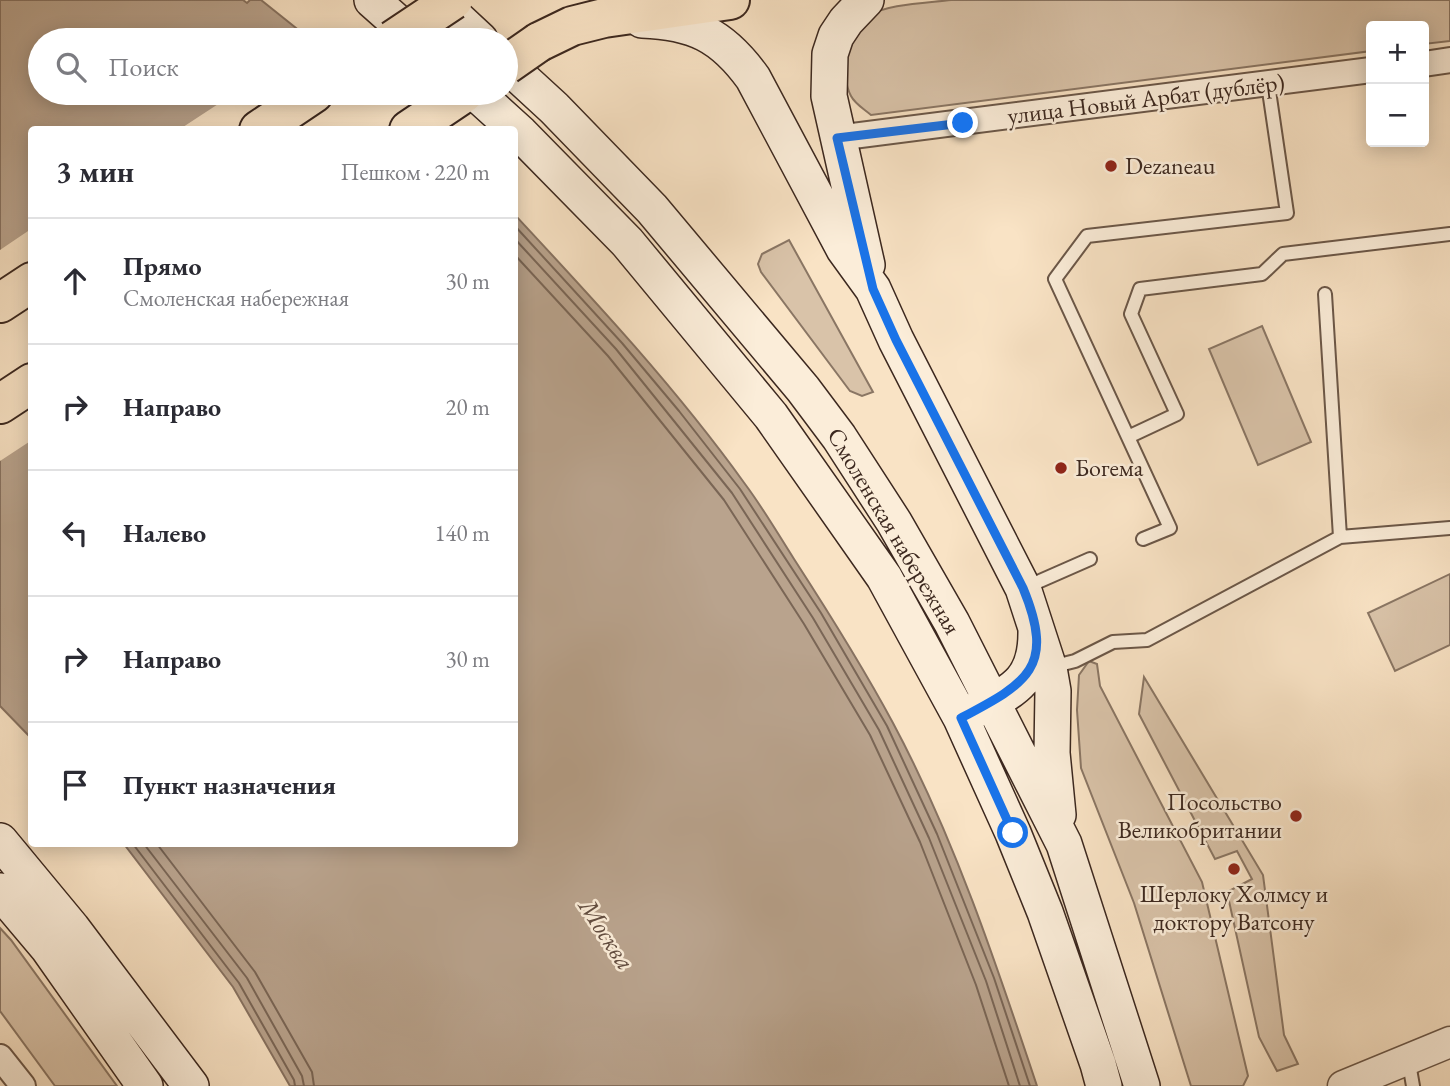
<!DOCTYPE html>
<html lang="ru">
<meta charset="utf-8">
<style>
body{margin:0;font-family:"EB Garamond",serif;background:#f2f2f3;color:#2b2b33}
.controls{position:absolute;right:21px;top:21px;display:grid;overflow:hidden;border-radius:7px;box-shadow:0 4px 18px #0003}
.controls button{width:63px;height:63px;display:grid;place-items:center;padding:0;border:0;border-bottom:2px solid #e1e1e2;background:#fff;color:#2b2b33;font:35px sans-serif}
.stop{position:absolute;width:21px;height:21px;margin:-16px;border:5px solid #1a73e8;border-radius:50%;background:#fff}
.stop.end{background:#1a73e8;border-color:#fff;box-shadow:0 2px 7px #0008}
.list{margin:0;padding:0;list-style:none}
h2{display:flex;justify-content:space-between;align-items:center;height:91px;margin:0;padding:0 28px;font-size:30px}
h2 small{font-size:23px;font-weight:400;color:#7c7c81}
.list li{display:grid;grid-template-columns:46px 1fr auto;gap:21px;align-items:center;box-sizing:border-box;height:126px;padding:0 28px;border-top:2px solid #e1e1e2}
.list b{display:block;font-size:26px;white-space:nowrap}
.list p{margin:0;font-size:23px;white-space:nowrap;color:#7c7c81}
.list em{font-size:23px;font-style:normal;color:#7c7c81}
.icon{flex:none;width:38px;height:38px;fill:none;stroke:currentColor;stroke-width:2;stroke-linecap:round;stroke-linejoin:round}
.map{position:relative;flex:none;width:1450px;height:1086px;overflow:hidden}
.search{position:absolute;background:#fff;box-shadow:0 4px 18px #0003;left:28px;top:28px;width:490px;height:77px;display:flex;align-items:center;gap:18px;box-sizing:border-box;padding:0 24px;border-radius:38px;color:#7c7c81;font-size:26px}
.panel{position:absolute;background:#fff;box-shadow:0 4px 18px #0003;left:28px;top:126px;width:490px;height:721px;border-radius:7px}
.map>svg:first-child{display:block}
.green{fill:#d9c3a9;stroke:#8a7664;stroke-width:2}
.water{fill:#b9a38d;stroke:#877261;stroke-width:2}
.pier{fill:#f9e3c5}
.lines{fill:none;stroke-linecap:round;stroke-linejoin:round}
.shore{stroke:#7a6656;stroke-width:2}
.service-casing{stroke:#6b5748;stroke-width:16}
.minor-casing{stroke:#6b5748;stroke-width:28}
.tertiary-casing{stroke:#6b5748;stroke-width:33}
.secondary-casing{stroke:#3c281f;stroke-width:38}
.primary-casing{stroke:#3c281f;stroke-width:42}
.service{stroke:#fbedd9;stroke-width:12}
.minor{stroke:#fbedd9;stroke-width:24}
.tertiary{stroke:#fbedd9;stroke-width:30}
.secondary{stroke:#fbedd9;stroke-width:35}
.primary{stroke:#f9e3c5;stroke-width:38}
.primary-bridge-casing{stroke:#3c281f;stroke-width:42;stroke-linecap:butt}
.primary-bridge{stroke:#f9e3c5;stroke-width:38}
.route{stroke:#1a73e8;stroke-width:9}
.poi-dot{fill:#8f2418;stroke:#fbedd9;stroke-width:2.5}
.labels{text-anchor:middle;stroke-width:5;stroke-linejoin:round;paint-order:stroke}
.street-label{font-size:24px;fill:#3c281f;stroke:#fbedd9}
.poi-label{font-size:24px;fill:#3c281f;stroke:#fbedd9;text-anchor:start}
.water-label{font-size:26px;font-style:italic;fill:#624d40;stroke:#fbedd9}
</style>
<div class="map">
<svg width="1450" height="1086" viewBox="0 0 1450 1086">
<rect width="100%" height="100%" fill="#f9e3c5"/>
<filter id="stains"><feTurbulence type="fractalNoise" baseFrequency=".00286" numOctaves="4"/><feColorMatrix values="0 0 0 0 .2 0 0 0 0 .09 0 0 0 0 .02 0 0 0 .5 -.17"/></filter>
<radialGradient id="worn" r=".72"><stop offset=".6" stop-color="#630" stop-opacity="0"/><stop offset="1" stop-color="#630" stop-opacity=".3"/></radialGradient>
<path class="green" d="M951,0h499v41l-26,3v-18h-53v25l-500,64c-7,-6 -16,-11 -20,-19 -11,-21 -8,-65 15,-79 19,-13 61,-14 85,-17z
M789,240l84,152 -11,4 -12,-5 -89,-119 -3,-8 4,-10z
M1262,326l49,116 -53,23 -49,-116z
M1450,574v71l-55,26 -27,-58z
M1089,661l8,3 3,22 102,196 46,194 -5,10h-52l-57,-183 -53,-135 -4,-58 2,-35z
M1144,677l119,198 21,160 14,29 -21,7 -18,-34 -32,-145 25,-13 -15,-28 -22,8 -76,-145z
M0,928l11,12 106,146h-62l-55,-75z"/>
<path class="water" d="M0,0h243l4,3 3,-3h11l50,40h-271v53h337l46,36 -391,1 -1,608 -31,-32z
M515,215c80,86 161,173 230,269 18,24 33,50 49,75 35,54 69,108 99,164 61,114 103,240 144,363h-747l-57,-99 -109,-143h390z"/>
<path class="pier" d="M235,93h148l44,37 -247,-1z
M31,229l1,211 -32,21v-211z"/>
<g class="lines">
<path class="shore" d="M514,225l108,118 57,68 61,78 81,124 66,113 50,108 57,144 36,108
M514,238l102,111 116,144 81,125 66,112 50,108 57,143 34,105
M514,254l94,102 116,144 80,124 66,111 50,107 56,143 33,101
M133,844l106,139 55,97 1,6
M144,844l103,134 55,98 2,10
M157,844l98,128 57,100 2,14"/>
<defs>
<path id="service" d="M1325,294l15,243
M1128,437l49,-23 -46,-100 9,-25 122,-15 21,-20 167,-20
M1143,539l27,-11 -115,-249 32,-43 200,-23 -19,-129
M1024,588l66,-29
M1051,667l24,-6 38,-19 34,-2 193,-103 110,-9
M1409,1063l4,23"/>
<path id="minor" d="M1424,64l26,-4
M837,138l534,-68
M0,1057l23,29"/>
<path id="tertiary" d="M1343,1086l107,-44"/>
<path id="secondary" d="M372,0l45,40
M437,0l43,40
M866,0l-20,21 -10,15 -6,18 -1,42 38,169
M642,20c52,2 80,15 111,58l91,171 29,40 23,51 127,248 26,80 4,23 -1,62 6,62
M506,64l48,44 98,101 151,180 36,48 55,85 58,101 112,221 78,242
M476,93l44,40 107,109 144,174 113,161 77,141 52,115 32,79 53,152 6,22
M970,713c42,-22 67,-30 66,-83
M0,841l72,87 119,158
M0,891l48,57 97,138"/>
<path id="primary" d="M539,42l33,-16 32,-8 126,-18
M259,130l55,-37
M409,130l55,-37
M0,303l32,-21
M0,404l32,-21"/>
</defs>
<use href="#service" class="service-casing"/>
<use href="#minor" class="minor-casing"/>
<use href="#tertiary" class="tertiary-casing"/>
<use href="#secondary" class="secondary-casing"/>
<use href="#primary" class="primary-casing"/>
<use href="#service" class="service"/>
<use href="#minor" class="minor"/>
<use href="#tertiary" class="tertiary"/>
<use href="#secondary" class="secondary"/>
<use href="#primary" class="primary"/>
<defs>
<path id="primary-bridge" d="M393,40l60,-40
M506,65l33,-23"/>
</defs>
<use href="#primary-bridge" class="primary-bridge-casing"/>
<use href="#primary-bridge" class="primary-bridge"/>
</g>
<g class="lines">
<path class="route" d="M963,123l-126,15 36,151 23,51 127,248c33,80 4,95 -62,130l52,115"/>
</g>
<g class="poi-dot">
<circle cx="1111" cy="166" r="7"/>
<circle cx="1061" cy="468" r="7"/>
<circle cx="1296" cy="816" r="7"/>
<circle cx="1234" cy="869" r="7"/>
</g>
<g class="labels">
<g class="street-label">
<text transform="translate(1146 99) rotate(-7)" y="8">улица Новый Арбат (дублёр)</text>
<text transform="translate(894 531) rotate(59)" y="8">Смоленская набережная</text>
</g>
<g class="poi-label">
<text x="1125" y="174">Dezaneau</text>
<text x="1075" y="476">Богема</text>
<text x="1282" y="810" text-anchor="end">Посольство<tspan x="1282" dy="28">Великобритании</tspan></text>
<text x="1234" y="902" text-anchor="middle">Шерлоку Холмсу и<tspan x="1234" dy="28">доктору Ватсону</tspan></text>
</g>
<g class="water-label">
<text transform="translate(607 934) rotate(57)" y="9">Москва</text>
</g>
</g>
<rect width="100%" height="100%" filter="url(#stains)"/>
<rect width="100%" height="100%" fill="url(#worn)"/>
</svg>
<div class="controls">
<button>+</button>
<button>−</button>
</div>
<div class="stop" style="left:1013px;top:833px"></div>
<div class="stop end" style="left:963px;top:123px"></div>
<div class="search"><svg class="icon" aria-label="search" viewBox="0 0 24 24"><circle cx="10" cy="10" r="6"/><path d="M15 15l6 6"/></svg>Поиск</div>
<section class="panel">
<h2>3 мин<small>Пешком · 220 m</small></h2>
<ul class="list">
<li><svg class="icon" aria-label="ahead" viewBox="0 0 24 24"><path d="M12 20V5M6 11l6-6 6 6"/></svg><div><b>Прямо</b><p>Смоленская набережная</p></div><em>30 m</em></li>
<li><svg class="icon" aria-label="right" viewBox="0 0 24 24"><path d="M7 20v-9h11M14 6l5 5-5 5"/></svg><div><b>Направо</b></div><em>20 m</em></li>
<li><svg class="icon" aria-label="left" viewBox="0 0 24 24"><path d="M17 20v-9H6M10 6l-5 5 5 5"/></svg><div><b>Налево</b></div><em>140 m</em></li>
<li><svg class="icon" aria-label="right" viewBox="0 0 24 24"><path d="M7 20v-9h11M14 6l5 5-5 5"/></svg><div><b>Направо</b></div><em>30 m</em></li>
<li><svg class="icon" aria-label="arrive" viewBox="0 0 24 24"><path d="M6 21V4h12l-3 4 3 4H6"/></svg><div><b>Пункт назначения</b></div></li>
</ul>
</section>
</div>
